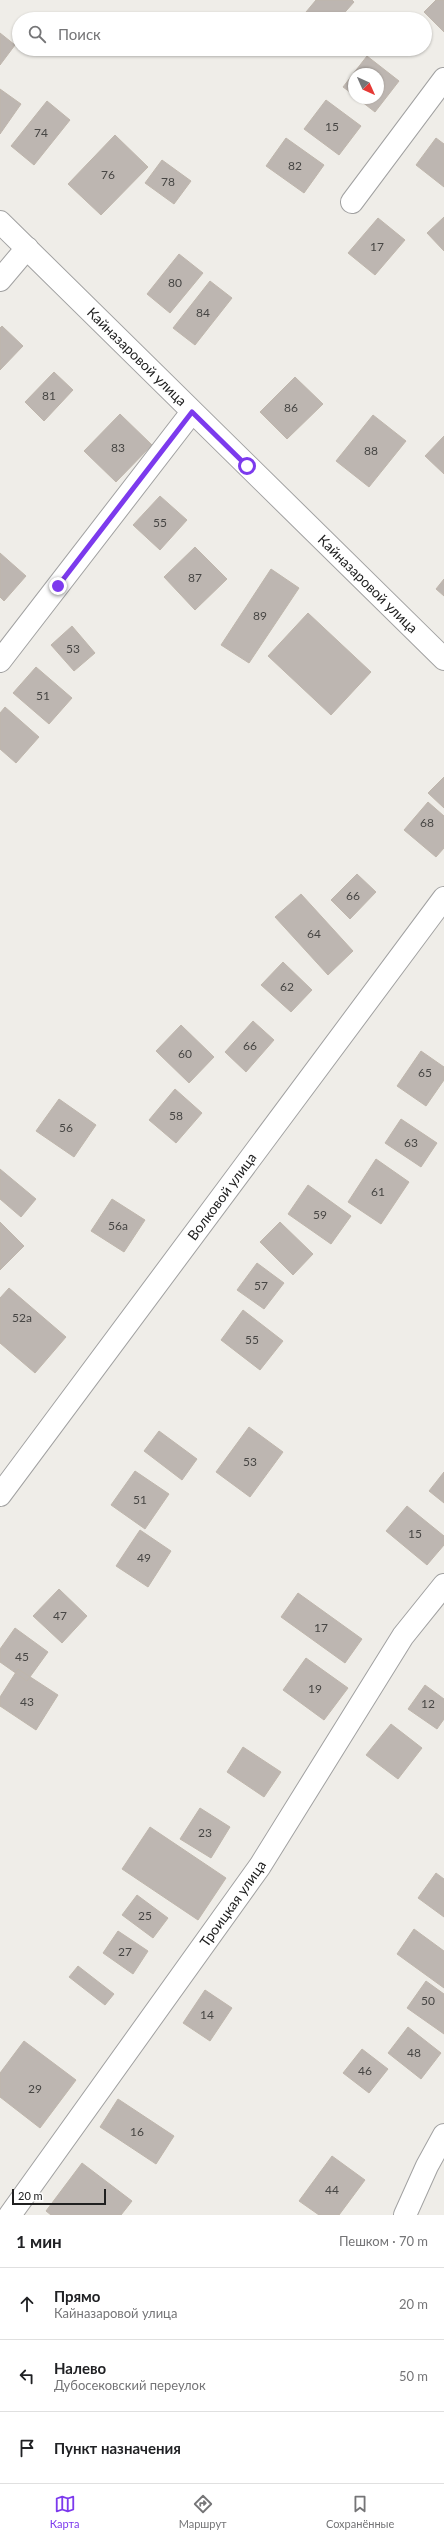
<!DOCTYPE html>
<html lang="ru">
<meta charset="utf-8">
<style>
body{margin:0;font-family:Lato,sans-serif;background:#f2f2f2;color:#202124}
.compass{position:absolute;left:348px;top:68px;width:36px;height:36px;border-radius:50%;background:#fff;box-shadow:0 1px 3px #0004;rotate:135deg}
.scale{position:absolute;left:12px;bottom:10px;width:94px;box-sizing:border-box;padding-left:4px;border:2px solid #202020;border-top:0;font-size:11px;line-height:14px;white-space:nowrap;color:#202020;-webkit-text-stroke:3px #fff;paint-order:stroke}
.stop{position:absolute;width:12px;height:12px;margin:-9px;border:3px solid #7c3aed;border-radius:50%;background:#fff}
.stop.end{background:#7c3aed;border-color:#fff;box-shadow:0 1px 4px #0008}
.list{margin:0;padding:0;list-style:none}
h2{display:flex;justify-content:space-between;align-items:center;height:52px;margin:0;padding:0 16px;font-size:17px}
h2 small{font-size:13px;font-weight:400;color:#757577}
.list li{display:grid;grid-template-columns:26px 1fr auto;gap:12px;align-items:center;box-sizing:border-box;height:72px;padding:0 16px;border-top:1px solid #e0e0e0}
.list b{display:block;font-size:15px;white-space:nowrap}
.list p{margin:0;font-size:13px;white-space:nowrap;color:#757577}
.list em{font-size:13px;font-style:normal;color:#757577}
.icon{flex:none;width:22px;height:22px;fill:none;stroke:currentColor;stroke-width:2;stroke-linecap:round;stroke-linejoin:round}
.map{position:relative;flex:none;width:444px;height:2215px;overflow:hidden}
.search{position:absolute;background:#fff;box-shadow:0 1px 3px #0004;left:12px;right:12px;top:12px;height:44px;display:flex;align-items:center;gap:10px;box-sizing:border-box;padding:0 14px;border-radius:22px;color:#757577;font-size:15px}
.sheet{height:268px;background:#fff}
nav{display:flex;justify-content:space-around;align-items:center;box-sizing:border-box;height:56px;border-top:1px solid #e0e0e0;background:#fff;font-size:11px;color:#757577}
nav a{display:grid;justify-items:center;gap:2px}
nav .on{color:#7c3aed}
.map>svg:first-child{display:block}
.building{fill:#bdb6b1;stroke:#bfb6ac}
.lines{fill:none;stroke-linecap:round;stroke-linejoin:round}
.street-casing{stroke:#a1a1a1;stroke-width:24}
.street{stroke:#fff;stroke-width:22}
.route{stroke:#7c3aed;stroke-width:5}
.labels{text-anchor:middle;stroke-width:3;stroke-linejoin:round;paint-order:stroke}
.number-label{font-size:12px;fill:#474644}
.street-label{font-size:14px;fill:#202020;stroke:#fff}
</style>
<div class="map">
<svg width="444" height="2215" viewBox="0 0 444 2215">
<rect width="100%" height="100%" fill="#efede8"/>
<path class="building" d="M316,0h36l2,2 -15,17h-25l-8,-7z
M436,0h8v32l-20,-20z
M0,33l15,12 -15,20z
M367,56l32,25 -24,31 -18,-14h21v-24h-24v21l-11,-8z
M0,89l21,15 -21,30z
M326,100l35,26 -22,29 -35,-26z
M47,101l23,19 -36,45 -23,-19z
M115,135l33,32 -47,48 -33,-31z
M286,138l38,27 -20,28 -38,-27z
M436,138l8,6v43l-28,-22z
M162,160l29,21 -17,23 -29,-21z
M444,217v34l-17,-18z
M378,218l27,22 -30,35 -27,-22z
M179,254l24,19 -33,40 -23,-19z
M210,281l22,17 -37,47 -22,-17z
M2,326l21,20 -23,24v-42z
M54,372l19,18 -29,31 -19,-19z
M295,377l28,27 -36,35 -27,-27z
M120,414l32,31 -36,37 -32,-31z
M373,415l33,26 -37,46 -33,-26z
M444,436v38l-19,-18z
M160,496l27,24 -27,30 -27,-25z
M195,547l32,32 -32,31 -31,-33z
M0,553l26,23 -22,25 -4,-4z
M271,569l28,19 -50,75 -28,-18z
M444,579v17l-8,-7z
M308,613l63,59 -40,43 -63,-59z
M72,626l23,27 -21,18 -23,-26z
M36,667l36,31 -23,26 -36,-31z
M5,707l34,30 -23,26 -16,-14v-36z
M444,777v31l-16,-15z
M428,802l16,14v32l-8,9 -32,-27z
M357,874l19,18 -26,27 -19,-19z
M301,894l52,57 -25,24 -53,-58z
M283,962l29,28 -21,22 -30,-27z
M253,1021l21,19 -28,32 -21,-20z
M181,1025l33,32 -25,26 -33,-32z
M421,1051l23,16v13l-18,26 -29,-20z
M175,1089l27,24 -26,30 -27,-23z
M59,1099l37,26 -22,32 -38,-26z
M401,1119l36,24 -16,24 -36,-24z
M376,1159l33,23 -28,42 -33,-22z
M0,1169l36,30 -15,18 -21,-18z
M308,1185l43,31 -20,28 -43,-30z
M112,1199l33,21 -21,32 -33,-21z
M0,1222l24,24 -24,24z
M280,1222l33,32 -20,21 -33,-33z
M257,1263l27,20 -20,26 -27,-19z
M9,1288l57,49 -31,36 -35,-30v-45z
M243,1310l40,31 -23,29 -39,-30z
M249,1427l34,25 -33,45 -34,-25z
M159,1431l38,28 -15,21 -38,-29z
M135,1471l34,23 -24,35 -34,-24z
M444,1472v31l-15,-12z
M407,1506l37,30v9l-17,20 -41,-34z
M140,1530l31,21 -23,36 -32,-21z
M59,1589l28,27 -25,27 -29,-27z
M298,1593l64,46 -17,24 -64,-46z
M15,1628l33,24 -21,29 -27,-19v-13z
M306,1658l42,30 -24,32 -41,-30z
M18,1669l40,26 -22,35 -36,-24v-9z
M425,1685l19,14v20l-7,10 -29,-20z
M391,1724l31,24 -24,31 -32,-24z
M243,1747l38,25 -17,25 -37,-25z
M200,1808l30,19 -19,31 -31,-19z
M150,1827l76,51 -28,42 -76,-51z
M436,1873l8,6v38l-26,-19z
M137,1895l31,23 -15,20 -31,-23z
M414,1929l30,22v37l-47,-34z
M118,1931l30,20 -15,23 -30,-21z
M78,1966l36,28 -9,11 -36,-28z
M426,1981l18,13v40l-37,-26z
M205,1990l27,18 -22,33 -27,-18z
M408,2027l33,26 -20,26 -33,-26z
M24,2041l52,39 -36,48 -40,-31v-24z
M362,2049l26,20 -19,24 -26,-20z
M118,2099l56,37 -18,28 -56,-37z
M332,2156l33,24 -26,35h-20l-20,-14z
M82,2163l50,38 -11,14h-70l-5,-4z"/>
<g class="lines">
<defs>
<g id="street">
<path d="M352,202l92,-123"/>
<path id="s1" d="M0,222l444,437"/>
<path d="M0,280l27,-32"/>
<path d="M0,661l192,-249"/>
<path id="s2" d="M0,1495l444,-597"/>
<path id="s3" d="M10,2215l250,-349 143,-230 41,-51"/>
<path d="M405,2215l22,-49 17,-31"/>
</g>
</defs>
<use href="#street" class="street-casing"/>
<use href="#street" class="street"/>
</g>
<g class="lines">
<path class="route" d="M58,586l134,-174 55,54"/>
</g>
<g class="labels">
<g class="number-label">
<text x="332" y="131">15</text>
<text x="41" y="137">74</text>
<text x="295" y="170">82</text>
<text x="108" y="179">76</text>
<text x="168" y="186">78</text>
<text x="377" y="251">17</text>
<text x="175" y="287">80</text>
<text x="203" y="317">84</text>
<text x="49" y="400">81</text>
<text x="291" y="412">86</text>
<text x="118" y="452">83</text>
<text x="371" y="455">88</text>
<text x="160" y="527">55</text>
<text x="195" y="582">87</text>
<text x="260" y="620">89</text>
<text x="73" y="653">53</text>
<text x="43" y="700">51</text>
<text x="427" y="827">68</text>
<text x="353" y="900">66</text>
<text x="314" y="938">64</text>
<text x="287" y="991">62</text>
<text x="250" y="1050">66</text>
<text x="185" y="1058">60</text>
<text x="425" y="1077">65</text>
<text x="176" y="1120">58</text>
<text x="66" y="1132">56</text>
<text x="411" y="1147">63</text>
<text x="378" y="1196">61</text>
<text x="320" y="1219">59</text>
<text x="118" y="1230">56а</text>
<text x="261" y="1290">57</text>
<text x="22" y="1322">52а</text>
<text x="252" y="1344">55</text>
<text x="250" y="1466">53</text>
<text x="140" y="1504">51</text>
<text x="415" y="1538">15</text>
<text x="144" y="1562">49</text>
<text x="60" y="1620">47</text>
<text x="321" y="1632">17</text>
<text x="22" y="1661">45</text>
<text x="315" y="1693">19</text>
<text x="27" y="1706">43</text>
<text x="428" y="1708">12</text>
<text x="205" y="1837">23</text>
<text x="145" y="1920">25</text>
<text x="125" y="1956">27</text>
<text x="428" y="2005">50</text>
<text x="207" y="2019">14</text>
<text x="414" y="2057">48</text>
<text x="365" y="2075">46</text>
<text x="35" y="2093">29</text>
<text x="137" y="2136">16</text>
<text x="332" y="2194">44</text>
</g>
<g class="street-label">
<text dy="5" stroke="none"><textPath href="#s1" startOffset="192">Кайназаровой улица</textPath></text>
<text dy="5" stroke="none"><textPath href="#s1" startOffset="516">Кайназаровой улица</textPath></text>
<text dy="5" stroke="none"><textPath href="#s2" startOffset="372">Волковой улица</textPath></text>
<text dy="5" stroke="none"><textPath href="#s3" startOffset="383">Троицкая улица</textPath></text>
</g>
</g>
</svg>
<svg class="compass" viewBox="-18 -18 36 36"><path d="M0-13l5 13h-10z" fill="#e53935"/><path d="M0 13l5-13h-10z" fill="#757577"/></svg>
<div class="scale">20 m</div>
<div class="stop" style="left:247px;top:466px"></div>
<div class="stop end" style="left:58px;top:586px"></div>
<div class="search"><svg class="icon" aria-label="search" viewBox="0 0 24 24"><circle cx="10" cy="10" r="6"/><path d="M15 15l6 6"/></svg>Поиск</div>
</div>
<section class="sheet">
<h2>1 мин<small>Пешком · 70 m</small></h2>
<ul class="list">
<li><svg class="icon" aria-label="ahead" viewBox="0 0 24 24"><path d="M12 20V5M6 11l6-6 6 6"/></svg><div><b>Прямо</b><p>Кайназаровой улица</p></div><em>20 m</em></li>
<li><svg class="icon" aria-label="left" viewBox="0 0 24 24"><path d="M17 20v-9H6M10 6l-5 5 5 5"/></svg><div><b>Налево</b><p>Дубосековский переулок</p></div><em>50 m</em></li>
<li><svg class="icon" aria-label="arrive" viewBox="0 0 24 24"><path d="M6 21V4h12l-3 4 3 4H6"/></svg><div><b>Пункт назначения</b></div></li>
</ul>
</section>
<nav>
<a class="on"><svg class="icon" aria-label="map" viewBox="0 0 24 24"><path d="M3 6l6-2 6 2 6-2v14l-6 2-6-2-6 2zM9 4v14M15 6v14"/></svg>Карта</a>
<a><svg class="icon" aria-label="directions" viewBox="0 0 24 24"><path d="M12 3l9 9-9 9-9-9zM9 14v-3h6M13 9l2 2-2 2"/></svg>Маршрут</a>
<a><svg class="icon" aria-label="saved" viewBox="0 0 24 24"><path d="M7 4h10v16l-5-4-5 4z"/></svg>Сохранённые</a>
</nav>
